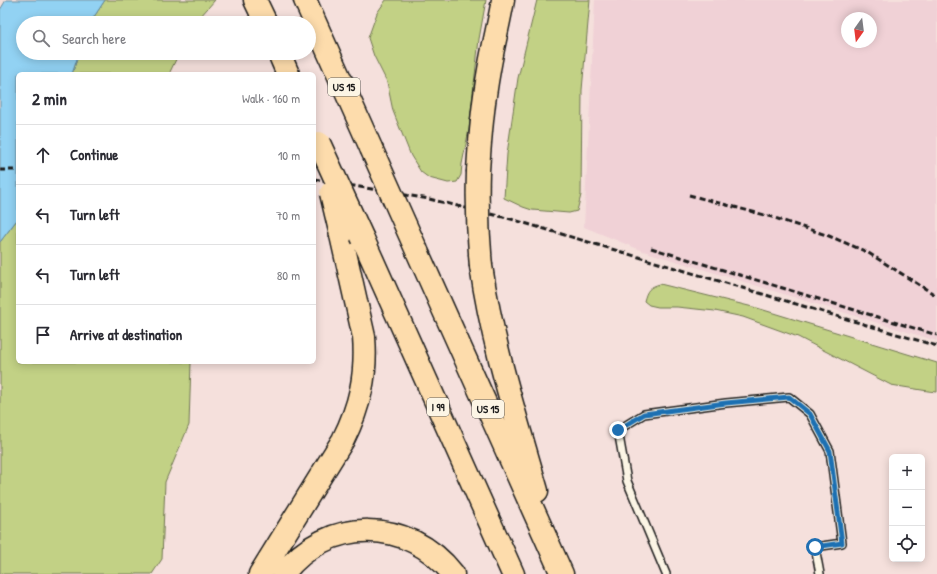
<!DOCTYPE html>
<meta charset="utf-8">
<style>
body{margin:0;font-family:"Patrick Hand",sans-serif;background:#f7f7f7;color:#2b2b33}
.controls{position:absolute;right:12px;bottom:12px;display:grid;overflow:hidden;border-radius:6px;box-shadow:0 2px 10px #0003}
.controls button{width:36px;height:36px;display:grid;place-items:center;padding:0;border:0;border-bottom:1px solid #e1e1e2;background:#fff;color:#2b2b33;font:20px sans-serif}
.compass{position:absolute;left:841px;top:12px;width:36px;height:36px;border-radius:50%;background:#fff;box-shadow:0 2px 10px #0003;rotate:194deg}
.stop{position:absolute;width:12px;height:12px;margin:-9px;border:3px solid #1f6fb2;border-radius:50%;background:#fff}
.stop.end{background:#1f6fb2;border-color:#fff;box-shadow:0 1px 4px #0008}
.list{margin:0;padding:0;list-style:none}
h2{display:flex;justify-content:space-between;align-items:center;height:52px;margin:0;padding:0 16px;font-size:17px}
h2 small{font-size:13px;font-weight:400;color:#7c7c81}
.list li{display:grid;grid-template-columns:26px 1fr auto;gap:12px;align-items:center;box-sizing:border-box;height:60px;padding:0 16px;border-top:1px solid #e1e1e2}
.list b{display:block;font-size:15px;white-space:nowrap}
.list em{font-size:13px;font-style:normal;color:#7c7c81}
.icon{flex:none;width:22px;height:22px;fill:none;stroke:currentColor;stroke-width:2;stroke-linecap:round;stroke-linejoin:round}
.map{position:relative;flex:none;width:937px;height:574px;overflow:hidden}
.search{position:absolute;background:#fff;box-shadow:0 2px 10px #0003;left:16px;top:16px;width:300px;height:44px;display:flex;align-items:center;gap:10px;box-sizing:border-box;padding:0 14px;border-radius:22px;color:#7c7c81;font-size:15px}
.panel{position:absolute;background:#fff;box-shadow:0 2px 10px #0003;left:16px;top:72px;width:300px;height:292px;border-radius:6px}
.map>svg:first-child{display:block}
.built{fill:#f0d1d6;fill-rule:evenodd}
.green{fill:#c2d185;stroke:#6f7650}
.water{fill:#92d2f3;stroke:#63899d}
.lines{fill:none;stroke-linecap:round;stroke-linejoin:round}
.lane-casing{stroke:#1c1c1c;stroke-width:10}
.highway-casing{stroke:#1c1c1c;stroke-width:25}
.lane{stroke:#fcf5e5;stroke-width:7}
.highway{stroke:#fddcac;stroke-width:22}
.rail{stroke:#1c1c1c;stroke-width:3;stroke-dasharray:6 3;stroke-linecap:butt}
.highway-bridge-casing{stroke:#1c1c1c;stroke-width:25;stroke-linecap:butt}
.highway-bridge{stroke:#fddcac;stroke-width:22}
.route{stroke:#1f6fb2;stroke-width:5}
.labels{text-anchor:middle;stroke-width:3;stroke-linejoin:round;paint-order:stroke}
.shield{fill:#fcf5e5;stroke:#5f5d58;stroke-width:1}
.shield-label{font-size:11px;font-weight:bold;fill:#1c1c1c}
</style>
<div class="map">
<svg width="937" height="574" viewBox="0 0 937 574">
<rect width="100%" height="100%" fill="#f5e0dc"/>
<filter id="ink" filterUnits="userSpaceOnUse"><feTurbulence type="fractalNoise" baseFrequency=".025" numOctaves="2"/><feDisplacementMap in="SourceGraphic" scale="8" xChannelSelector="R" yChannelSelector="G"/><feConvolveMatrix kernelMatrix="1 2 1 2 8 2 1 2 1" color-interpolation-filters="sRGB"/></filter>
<g filter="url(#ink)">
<path class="built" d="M595,0h342v341l-294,-90 -59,-24zM847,18h24v24h-24z"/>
<path class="green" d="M105,0h110l-15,17 -4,6h-106z
M386,0h100l-7,39 -10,90 -7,35 -1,11 -4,7 -9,1 -19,-5 -8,-6 -10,-16 -18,-45 -6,-29 -13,-26 -6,-18 9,-25z
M537,0h53l-8,90 -1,105 -4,16 -8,2 -37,-3 -9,-3 -19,-9 3,-44 11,-76z
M79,53h100l-10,21h-97z
M18,219v143h173l-2,63 -24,57 -3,77 -10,15h-152v-332l16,-21z
M660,284l97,24 180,55v29l-9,-1 -37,-6 -93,-48 -55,-20 -28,-6 -38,-4h-19l-9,-2 -5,-4c3,-11 5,-14 16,-17z"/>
<path class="water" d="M6,0h99l-15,23h-67v30h56l-7,21h-54v145l-2,2 -16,21v-232z"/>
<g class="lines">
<defs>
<path id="lane" d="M666,574l-39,-93 -9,-51 26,-16 82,-11 63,-6 21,17 20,37 12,92 -27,4 5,27"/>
<path id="highway" d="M255,0l11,23
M305,0l66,148
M279,53l9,21
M478,171c2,-34 5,-68 11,-101 4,-24 10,-47 14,-70
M363,239l150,335
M417,251l145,323
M481,266c11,77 35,151 56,225
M260,574l83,-134c17,-34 24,-65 21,-103l-23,-102
M283,574c44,-58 126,-57 170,0"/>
</defs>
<use href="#lane" class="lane-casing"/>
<use href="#highway" class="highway-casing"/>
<use href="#lane" class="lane"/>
<use href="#highway" class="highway"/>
<path class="rail" d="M0,170h18
M314,179l115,20 82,20 426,127
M689,195l83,22 57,19 38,16 70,44
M651,248l286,87"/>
<defs>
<path id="highway-bridge" d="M319,143l44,96
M371,148l46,103
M478,171c-1,32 0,63 3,95
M331,193l10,42"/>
</defs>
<use href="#highway-bridge" class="highway-bridge-casing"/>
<use href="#highway-bridge" class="highway-bridge"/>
</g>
</g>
<g class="lines" filter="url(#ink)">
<path class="route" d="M618,430l26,-16 82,-11 63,-6 21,17 20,37 12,92 -27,4"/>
</g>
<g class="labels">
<g class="shield">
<rect x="328" y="78" width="32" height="18" rx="3"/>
<rect x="427" y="398" width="22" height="18" rx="3"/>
<rect x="472" y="400" width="32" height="18" rx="3"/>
</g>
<g class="shield-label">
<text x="344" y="91">US 15</text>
<text x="438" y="411">I 99</text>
<text x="488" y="413">US 15</text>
</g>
</g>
</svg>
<div class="controls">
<button>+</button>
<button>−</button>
<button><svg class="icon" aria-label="locate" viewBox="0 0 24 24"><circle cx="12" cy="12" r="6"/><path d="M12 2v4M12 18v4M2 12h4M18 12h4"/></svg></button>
</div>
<svg class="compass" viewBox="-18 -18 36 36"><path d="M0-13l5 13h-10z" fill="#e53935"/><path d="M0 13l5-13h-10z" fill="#7c7c81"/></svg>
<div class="stop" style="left:815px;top:547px"></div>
<div class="stop end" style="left:618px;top:430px"></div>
<div class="search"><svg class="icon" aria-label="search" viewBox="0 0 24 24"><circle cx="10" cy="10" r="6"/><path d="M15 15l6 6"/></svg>Search here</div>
<section class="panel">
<h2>2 min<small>Walk · 160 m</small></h2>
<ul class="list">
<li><svg class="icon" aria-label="ahead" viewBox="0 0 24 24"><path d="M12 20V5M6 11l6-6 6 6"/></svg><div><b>Continue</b></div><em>10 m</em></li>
<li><svg class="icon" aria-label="left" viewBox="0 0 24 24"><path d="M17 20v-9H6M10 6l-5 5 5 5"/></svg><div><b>Turn left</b></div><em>70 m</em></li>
<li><svg class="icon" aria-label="left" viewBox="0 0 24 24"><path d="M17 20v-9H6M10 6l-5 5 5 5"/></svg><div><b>Turn left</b></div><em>80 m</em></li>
<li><svg class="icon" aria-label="arrive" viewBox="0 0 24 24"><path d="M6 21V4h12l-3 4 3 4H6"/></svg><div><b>Arrive at destination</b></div></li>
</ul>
</section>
</div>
